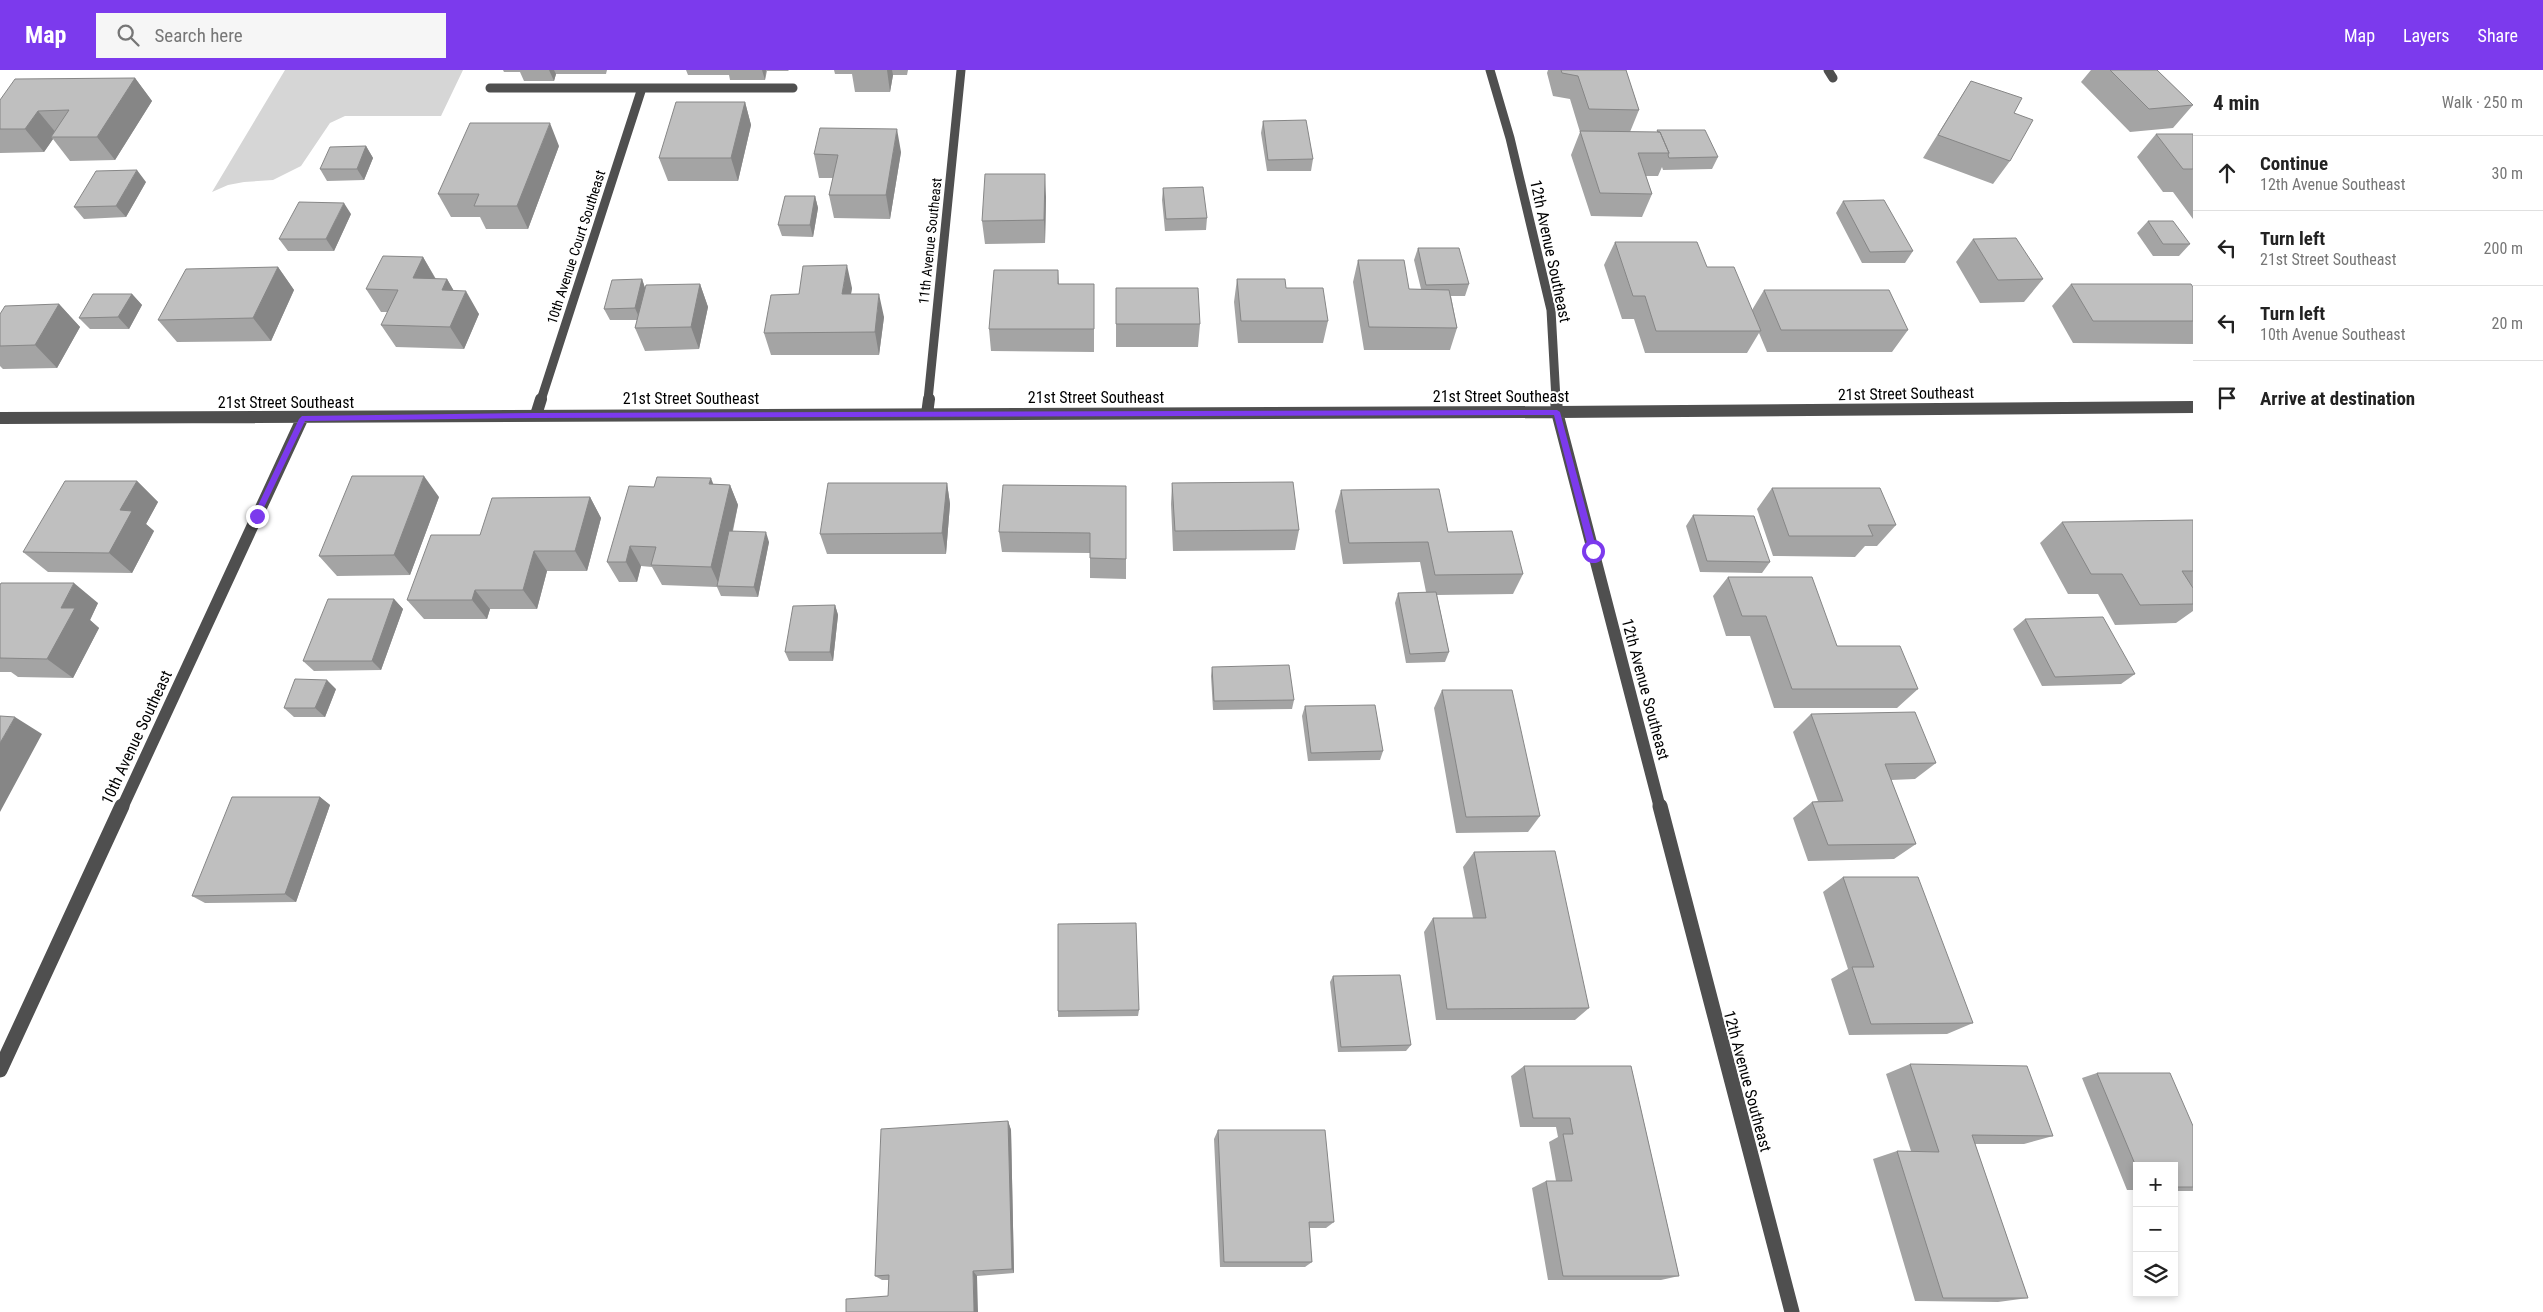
<!DOCTYPE html>
<meta charset="utf-8">
<style>
body{margin:0;font-family:"Roboto Condensed",sans-serif;background:#f6f6f6;color:#222}
.controls{position:absolute;right:15px;bottom:15px;display:grid;overflow:hidden;border-radius:0px;box-shadow:0 2px 8px #0003}
.controls button{width:45px;height:45px;display:grid;place-items:center;padding:0;border:0;border-bottom:1px solid #e0e0e0;background:#fff;color:#222;font:25px sans-serif}
.stop{position:absolute;width:15px;height:15px;margin:-11px;border:4px solid #7c3aed;border-radius:50%;background:#fff}
.stop.end{background:#7c3aed;border-color:#fff;box-shadow:0 1px 5px #0008}
.list{margin:0;padding:0;list-style:none}
h2{display:flex;justify-content:space-between;align-items:center;height:65px;margin:0;padding:0 20px;font-size:21px}
h2 small{font-size:16px;font-weight:400;color:#767676}
.list li{display:grid;grid-template-columns:32px 1fr auto;gap:15px;align-items:center;box-sizing:border-box;height:75px;padding:0 20px;border-top:1px solid #e0e0e0}
.list b{display:block;font-size:19px;white-space:nowrap}
.list p{margin:0;font-size:16px;white-space:nowrap;color:#767676}
.list em{font-size:16px;font-style:normal;color:#767676}
.icon{flex:none;width:28px;height:28px;fill:none;stroke:currentColor;stroke-width:2;stroke-linecap:round;stroke-linejoin:round}
.map{position:relative;flex:none;width:2193px;height:1242px;overflow:hidden}
header{display:flex;align-items:center;gap:30px;box-sizing:border-box;height:70px;padding:0 25px;background:#7c3aed;color:#fff}
header strong{font-size:24px}
nav{display:flex;gap:28px;margin-inline-start:auto;font-size:18px}
.search{width:350px;height:45px;background:#f6f6f6;display:flex;align-items:center;gap:12px;box-sizing:border-box;padding:0 18px;border-radius:0px;color:#767676;font-size:19px}
main{display:flex}
aside{flex:1;background:#fff}
.map>svg:first-child{display:block}
.green{fill:#d6d6d6}
.lines{fill:none;stroke-linecap:round;stroke-linejoin:round}
.minor-far2{stroke:#4f4f4f;stroke-width:9}
.minor-far1{stroke:#4f4f4f;stroke-width:12}
.minor{stroke:#4f4f4f;stroke-width:15}
.wall{fill:#a4a4a4}
.shaded-wall{fill:#868686}
.building{fill:#bfbfbf;stroke:#868686}
.route{fill:#7c3aed}
.labels{text-anchor:middle;stroke-width:4;stroke-linejoin:round;paint-order:stroke}
.far-street-label{font-size:14px;fill:#000;stroke:#fff}
.street-label{font-size:16px;fill:#000;stroke:#fff}
</style>
<header>
<strong>Map</strong>
<div class="search"><svg class="icon" aria-label="search" viewBox="0 0 24 24"><circle cx="10" cy="10" r="6"/><path d="M15 15l6 6"/></svg>Search here</div>
<nav><a>Map</a><a>Layers</a><a>Share</a></nav>
</header>
<main>
<div class="map">
<svg width="2193" height="1242" viewBox="0 0 2193 1242">
<rect width="100%" height="100%" fill="#fff"/>
<path class="green" d="M285,0h178l-22,46h-96l-15,7 -29,43 -28,14 -29,2 -16,3 -16,7z"/>
<g class="lines">
<path class="minor-far2" d="M1490,0l20,68 41,172 5,90
M1828,0l5,8
M490,18h303
M541,330l101,-312
M928,330l33,-330"/>
<path class="minor-far1" d="M1556,329l1,13 103,396
M927,344l2,-15
M536,345l5,-16
M0,348l1557,-6 636,-5
M122,738l180,-389"/>
<path class="minor" d="M1660,736l132,506
M0,1000l122,-264"/>
</g>
<path class="wall" d="M503,0h104l-1,4h-50l-2,7h-30l-4,-9h-16z
M686,0h103l-1,1h-21l-2,9h-35l-1,-5h-41z
M834,0h74l-1,5h-14l-3,17h-35l-3,-18h-17z
M1548,0h78l13,40 -9,22h27v-2l61,27 -6,12 -49,1 -1,-3 -4,9h-12l6,18 -10,23 -51,-1 -20,-61 9,-23 -10,-33 -17,-3 -6,-23z
M2091,0h66l36,35 -20,23 -43,4 -49,-50z
M135,8l17,23 -37,59 -45,1 -17,-22 -9,13 -44,1v-53z
M1971,11l43,32 -4,48 -17,23 -70,-26z
M745,32l6,23 -13,56h-70l-9,-23z
M1263,51l50,38 -2,12h-44l-6,-38z
M2156,64h37v85l-20,-27h-10l-26,-35z
M366,76l7,12 -9,22 -37,1 -7,-12z
M559,76l-31,83h-42l-6,-12h-29l-13,-23z
M901,82l-11,67 -56,-1 -5,-23 4,-17h-14l-5,-24z
M146,112l-20,35 -42,2 -10,-12z
M1163,118l44,30 -1,12 -41,1 -3,-31z
M815,126l3,12 -5,29 -31,-1 -4,-11z
M1046,127l-1,46 -60,1 -3,-23z
M1843,131l70,50 -8,12h-43l-26,-50z
M351,144l-17,37h-46l-9,-12z
M2148,151l42,23 -11,12h-26l-16,-23z
M1973,169l70,40 -19,23 -44,1 -24,-41z
M1615,172l92,25 45,43 12,-20 144,40 -16,22h-125l-8,-19 -12,20h-102l-11,-34h-12l-18,-54z
M1418,178l51,36 -4,12h-14l6,32 -7,22h-86l-11,-68 5,-22 51,29h12l-7,-29z
M423,187l13,22h11l7,12 25,23 -15,35 -68,-2 -15,-22 7,-13h-7l-15,-23z
M278,197l16,23 -23,51 -94,1 -19,-22z
M1058,200l1,14h35v68l-103,-1 -2,-22z
M642,209l3,9 55,-4 8,23 -9,42 -54,2 -10,-23 2,-8h-27l-6,-11z
M1237,209l49,9 42,33 -5,22h-85l-4,-41z
M2071,214l122,3v57l-120,-1 -21,-37z
M852,218l-1,6 33,23 -5,38h-108l-7,-22 35,-39z
M1116,218l84,36 -2,23h-82z
M132,224l10,11 -13,24h-39l-11,-11z
M59,234l21,23 -23,41 -54,1 -3,-3v-52z
M137,411l21,21 -12,22 8,7 -22,42 -84,-1 -25,-20z
M947,413l3,21 -4,50h-119l-7,-20z
M1172,413l127,47 -4,20 -122,1 -2,-47z
M713,414l17,1 8,20 -5,26 36,11 -11,55 -37,-1 -4,-9 -55,-2 -10,-18 -11,-1 -4,16h-18l-12,-20 47,-75z
M1126,416v93l-36,-1v-25l-88,-1 -3,-20z
M1772,418l124,37 -19,21h-12l-10,11 -82,-1 -16,-47z
M1341,420l107,42 75,42 -10,20 -76,1 12,57 -4,10 -39,1 -11,-60 3,-10 28,-1 -6,-30 -77,2 -8,-53z
M439,427l-29,78 -73,1 -18,-20z
M590,427l11,21 -14,53h-40l-10,38h-47l-3,10h-63l-17,-19 73,-65z
M1693,445l77,47 -8,11 -62,-1 -14,-46z
M2193,450v91l-17,12 -61,2 -17,-31h-30l-28,-51 22,-21z
M1728,507l109,69 81,43 -21,19h-123l-24,-72h-24l-13,-40z
M0,515l98,18 -8,17 9,8 -26,50 -55,-1 -7,-5h-11z
M394,529l9,10 -22,61 -67,1 -11,-10z
M835,535l3,10 -5,46h-44l-4,-9z
M2025,549l110,55 -14,10 -79,2 -29,-57z
M1212,597l82,33 -2,9 -79,1 -2,-34z
M336,619l-11,28h-31l-10,-9z
M1442,620l98,126 -12,16 -72,1 -22,-125z
M1305,636l78,45 -3,9 -72,1 -6,-45z
M1811,644l125,49 -21,16 -24,1 25,64 -22,15 -86,2 -15,-43 19,-16 6,-1 -25,-69z
M320,727l10,8 -34,97 -91,1 -13,-7z
M1474,782l115,156 -14,12h-139l-12,-88 9,-14h40l-10,-51z
M1843,807l130,146 -26,11 -98,1 -18,-56 17,-10 -25,-77z
M1333,906l78,69 -5,6 -68,1 -8,-70z
M1139,940l-1,6 -80,1v-6z
M1910,994l143,72 -29,8h-49l53,154 -30,4 -83,-1 -42,-142 24,-8h14l-25,-77z
M1524,996h107l48,210 -18,4h-113l-16,-92 14,-7h10l-7,-39 9,-5 -2,-10h-36l-9,-51z
M2097,1003l96,53v65h-19v-25h-37v24h-10l-45,-112z
M1008,1051l3,9 3,143 -37,3 -89,20 1,-16h-7l-7,-4z
M1218,1060l116,92 -8,6h-17l3,34 -7,5h-85l-6,-128z"/>
<path class="shaded-wall" d="M549,0h5l2,4 -2,7z
M762,0h4l-1,10z
M887,0h5l1,5 -3,17z
M135,8l17,23 -37,59 -18,-23z
M745,32l6,23 -13,56 -7,-23z
M38,41l19,23 -6,3 2,2 -9,13 -19,-23z
M550,53l9,23 -31,83 -11,-23z
M897,59l4,23 -11,67 -4,-24z
M366,76l7,12 -9,22 -7,-11z
M137,100l9,12 -20,35 -10,-11z
M1045,104l1,23 -1,46 -1,-23z
M815,126l3,12 -5,29 -3,-12z
M344,133l7,11 -17,37 -8,-12z
M423,187l13,23 -23,-2z
M847,195l5,23 -5,29 -5,-23z
M278,197l16,23 -23,51 -18,-23z
M447,209l13,23 -18,-12z
M642,209l4,12 -6,29 -5,-12z
M700,214l8,23 -9,42 -8,-22z
M466,221l13,23 -15,35 -14,-22z
M132,224l10,11 -13,24 -11,-12z
M879,224l5,23 -5,38 -4,-23z
M59,234l21,23 -23,41 -22,-23z
M424,406l15,21 -29,78 -16,-20z
M711,408l8,21 -10,-15z
M137,411l21,21 -12,22 8,7 -22,42 -23,-20 11,-43z
M947,413l3,21 -4,50 -4,-21z
M730,415l8,20 -18,82 -9,-20z
M590,427l11,21 -14,53 -12,-20z
M766,462l3,10 -11,55 -4,-10z
M630,476l11,20 -4,16 -11,-20z
M534,481l13,20 -10,38 -14,-19z
M74,513l24,20 -8,17 9,8 -26,50 -26,-19 14,-51z
M475,520l15,19 -3,10 -15,-19z
M394,529l9,10 -22,61 -9,-9z
M835,535l3,10 -5,46 -3,-9z
M327,610l9,9 -11,28 -10,-9z
M15,647l27,17 -42,78v-69z
M320,727l10,8 -34,97 -11,-8z
M1008,1051l3,9 3,143 -2,-4z
M973,1201l4,5 1,36h-4z"/>
<path class="building" d="M1561,0h65l13,40 -50,-1 -11,-33 -16,-3z
M2110,0h47l36,35 -44,4z
M135,8l-38,59h-46l18,-27 -31,1 -13,18h-25v-29l15,-21z
M1971,11l51,17 -8,15 19,7 -23,41 -72,-26z
M676,32h69l-14,56h-72z
M1306,50l7,39 -45,1 -5,-39z
M470,53h80l-33,83h-43l5,-12h-41z
M820,58l77,1 -11,66h-57l9,-40 -24,-1z
M1657,60h48l13,27 -49,1 -1,-3 1,-2 -9,-21h-2z
M1580,61l80,1 9,21h-31l14,41 -52,-1z
M2156,64h37v35h-10z
M366,76l-9,23h-37l10,-22z
M137,100l-21,36 -42,1 22,-36z
M985,104h60l-1,46 -62,1z
M1203,117l4,31 -41,1 -3,-31z
M785,126h30l-5,29h-32z
M1884,130l29,51 -43,1 -27,-51z
M299,132l45,1 -18,36h-47z
M2148,151h25l17,23h-27z
M2016,168l27,41 -45,1 -25,-41z
M1615,172h82l10,25h27l27,64h-105l-11,-35h-12z
M1418,178h41l10,36 -43,1z
M383,186l40,1 -10,21 34,1 -5,11 24,1 -16,36 -69,-2 17,-35 -32,-1z
M1358,190h46l5,29 40,1 8,38 -88,-1z
M847,195l-5,29h37l-4,38 -111,1 7,-38 28,-1 4,-28z
M278,197l-25,51 -95,2 28,-51z
M994,200h64v14h36v45h-105z
M642,209l-7,29 -31,1 8,-29z
M1237,209h48l1,9h37l5,33h-87z
M700,214l-9,43 -56,1 11,-43z
M2071,214h120l2,3v34h-100z
M1116,218h82l2,36h-84z
M1764,220h125l19,40h-127z
M93,224h39l-14,23 -39,1z
M59,234l-24,41 -35,1v-32l5,-8z
M352,406h72l-30,79 -75,1z
M657,407l54,1 -2,6 21,1 -19,82 -60,-2 5,-18 -26,-1 -4,16h-19l22,-76 25,1z
M65,411h72l-17,29 12,1 -23,42 -86,-1z
M1293,412l6,48 -124,1 -3,-48z
M828,413h119l-5,50 -122,1z
M1003,415l123,1v73l-36,-1v-25l-91,-1z
M1772,418h108l16,37h-28l5,11h-84z
M1439,419l9,43 64,-1 11,43 -88,1 -7,-33 -79,1 -8,-53z
M590,427l-15,54h-41l-11,39h-48l-3,10h-65l24,-65h49l12,-37z
M1693,445l61,1 16,46 -63,-1z
M2193,450v51h-11l11,17v16l-53,1 -18,-31h-31l-29,-52z
M729,461l37,1 -12,55 -37,-1z
M1728,507h84l25,69h63l18,43h-126l-26,-73h-24z
M1,513h73l-13,25h14l-28,51 -47,-1v-73z
M1436,522l13,60 -39,2 -12,-61z
M328,529h66l-22,62h-69z
M835,535l-5,47h-45l8,-46z
M2103,547l32,57 -80,3 -30,-58z
M1289,595l5,35 -80,1 -2,-34z
M295,609l32,1 -12,28h-31z
M1442,620h70l28,126 -74,1z
M1375,635l8,46 -72,2 -6,-47z
M1915,642l21,51 -51,1 31,80 -88,1 -16,-43 31,-1 -32,-87z
M0,646l15,1 -15,26z
M232,727h88l-35,97 -93,2z
M1555,781l34,157 -142,1 -14,-91h53l-12,-66z
M1843,807h75l55,146 -102,1 -19,-57h22z
M1136,853l3,87 -81,1v-87z
M1400,905l11,70 -70,2 -8,-71z
M1910,994l117,2 26,70 -81,-1 56,163h-85l-46,-147 42,1z
M1524,996h107l48,210h-116l-17,-95h26l-9,-47h10l-3,-16h-37z
M2097,1003h73l23,53v61h-19v-21h-37v3z
M1008,1051l4,148 -39,2 1,41h-128v-13l42,-3 1,-21 -14,1 6,-147z
M1218,1060h107l9,92h-25l3,40h-88z"/>
<path class="route" d="M1557,340l3,2 37,139 -4,3 -4,-3 -35,-136 -1018,3 -231,3 -46,97 -6,-2 46,-97 3,-3 234,-3z"/>
<g class="labels">
<g class="far-street-label">
<text transform="translate(930 171) rotate(-84)" y="5">11th Avenue Southeast</text>
<text transform="translate(576 177) rotate(-72)" y="5">10th Avenue Court Southeast</text>
</g>
<g class="street-label">
<text transform="translate(1551 181) rotate(78)" y="6">12th Avenue Southeast</text>
<text transform="translate(1906 323) rotate(-1)" y="6">21st Street Southeast</text>
<text x="1501" y="332">21st Street Southeast</text>
<text x="1096" y="333">21st Street Southeast</text>
<text x="691" y="334">21st Street Southeast</text>
<text x="286" y="338">21st Street Southeast</text>
<text transform="translate(1646 619) rotate(75)" y="6">12th Avenue Southeast</text>
<text transform="translate(136 667) rotate(-65)" y="6">10th Avenue Southeast</text>
<text transform="translate(1748 1011) rotate(75)" y="6">12th Avenue Southeast</text>
</g>
</g>
</svg>
<div class="controls">
<button>+</button>
<button>−</button>
<button><svg class="icon" aria-label="layers" viewBox="0 0 24 24"><path d="M12 4l9 5-9 5-9-5zM3 14l9 5 9-5"/></svg></button>
</div>
<div class="stop" style="left:1593px;top:481px"></div>
<div class="stop end" style="left:257px;top:446px"></div>
</div>
<aside>
<h2>4 min<small>Walk · 250 m</small></h2>
<ul class="list">
<li><svg class="icon" aria-label="ahead" viewBox="0 0 24 24"><path d="M12 20V5M6 11l6-6 6 6"/></svg><div><b>Continue</b><p>12th Avenue Southeast</p></div><em>30 m</em></li>
<li><svg class="icon" aria-label="left" viewBox="0 0 24 24"><path d="M17 20v-9H6M10 6l-5 5 5 5"/></svg><div><b>Turn left</b><p>21st Street Southeast</p></div><em>200 m</em></li>
<li><svg class="icon" aria-label="left" viewBox="0 0 24 24"><path d="M17 20v-9H6M10 6l-5 5 5 5"/></svg><div><b>Turn left</b><p>10th Avenue Southeast</p></div><em>20 m</em></li>
<li><svg class="icon" aria-label="arrive" viewBox="0 0 24 24"><path d="M6 21V4h12l-3 4 3 4H6"/></svg><div><b>Arrive at destination</b></div></li>
</ul>
</aside>
</main>
